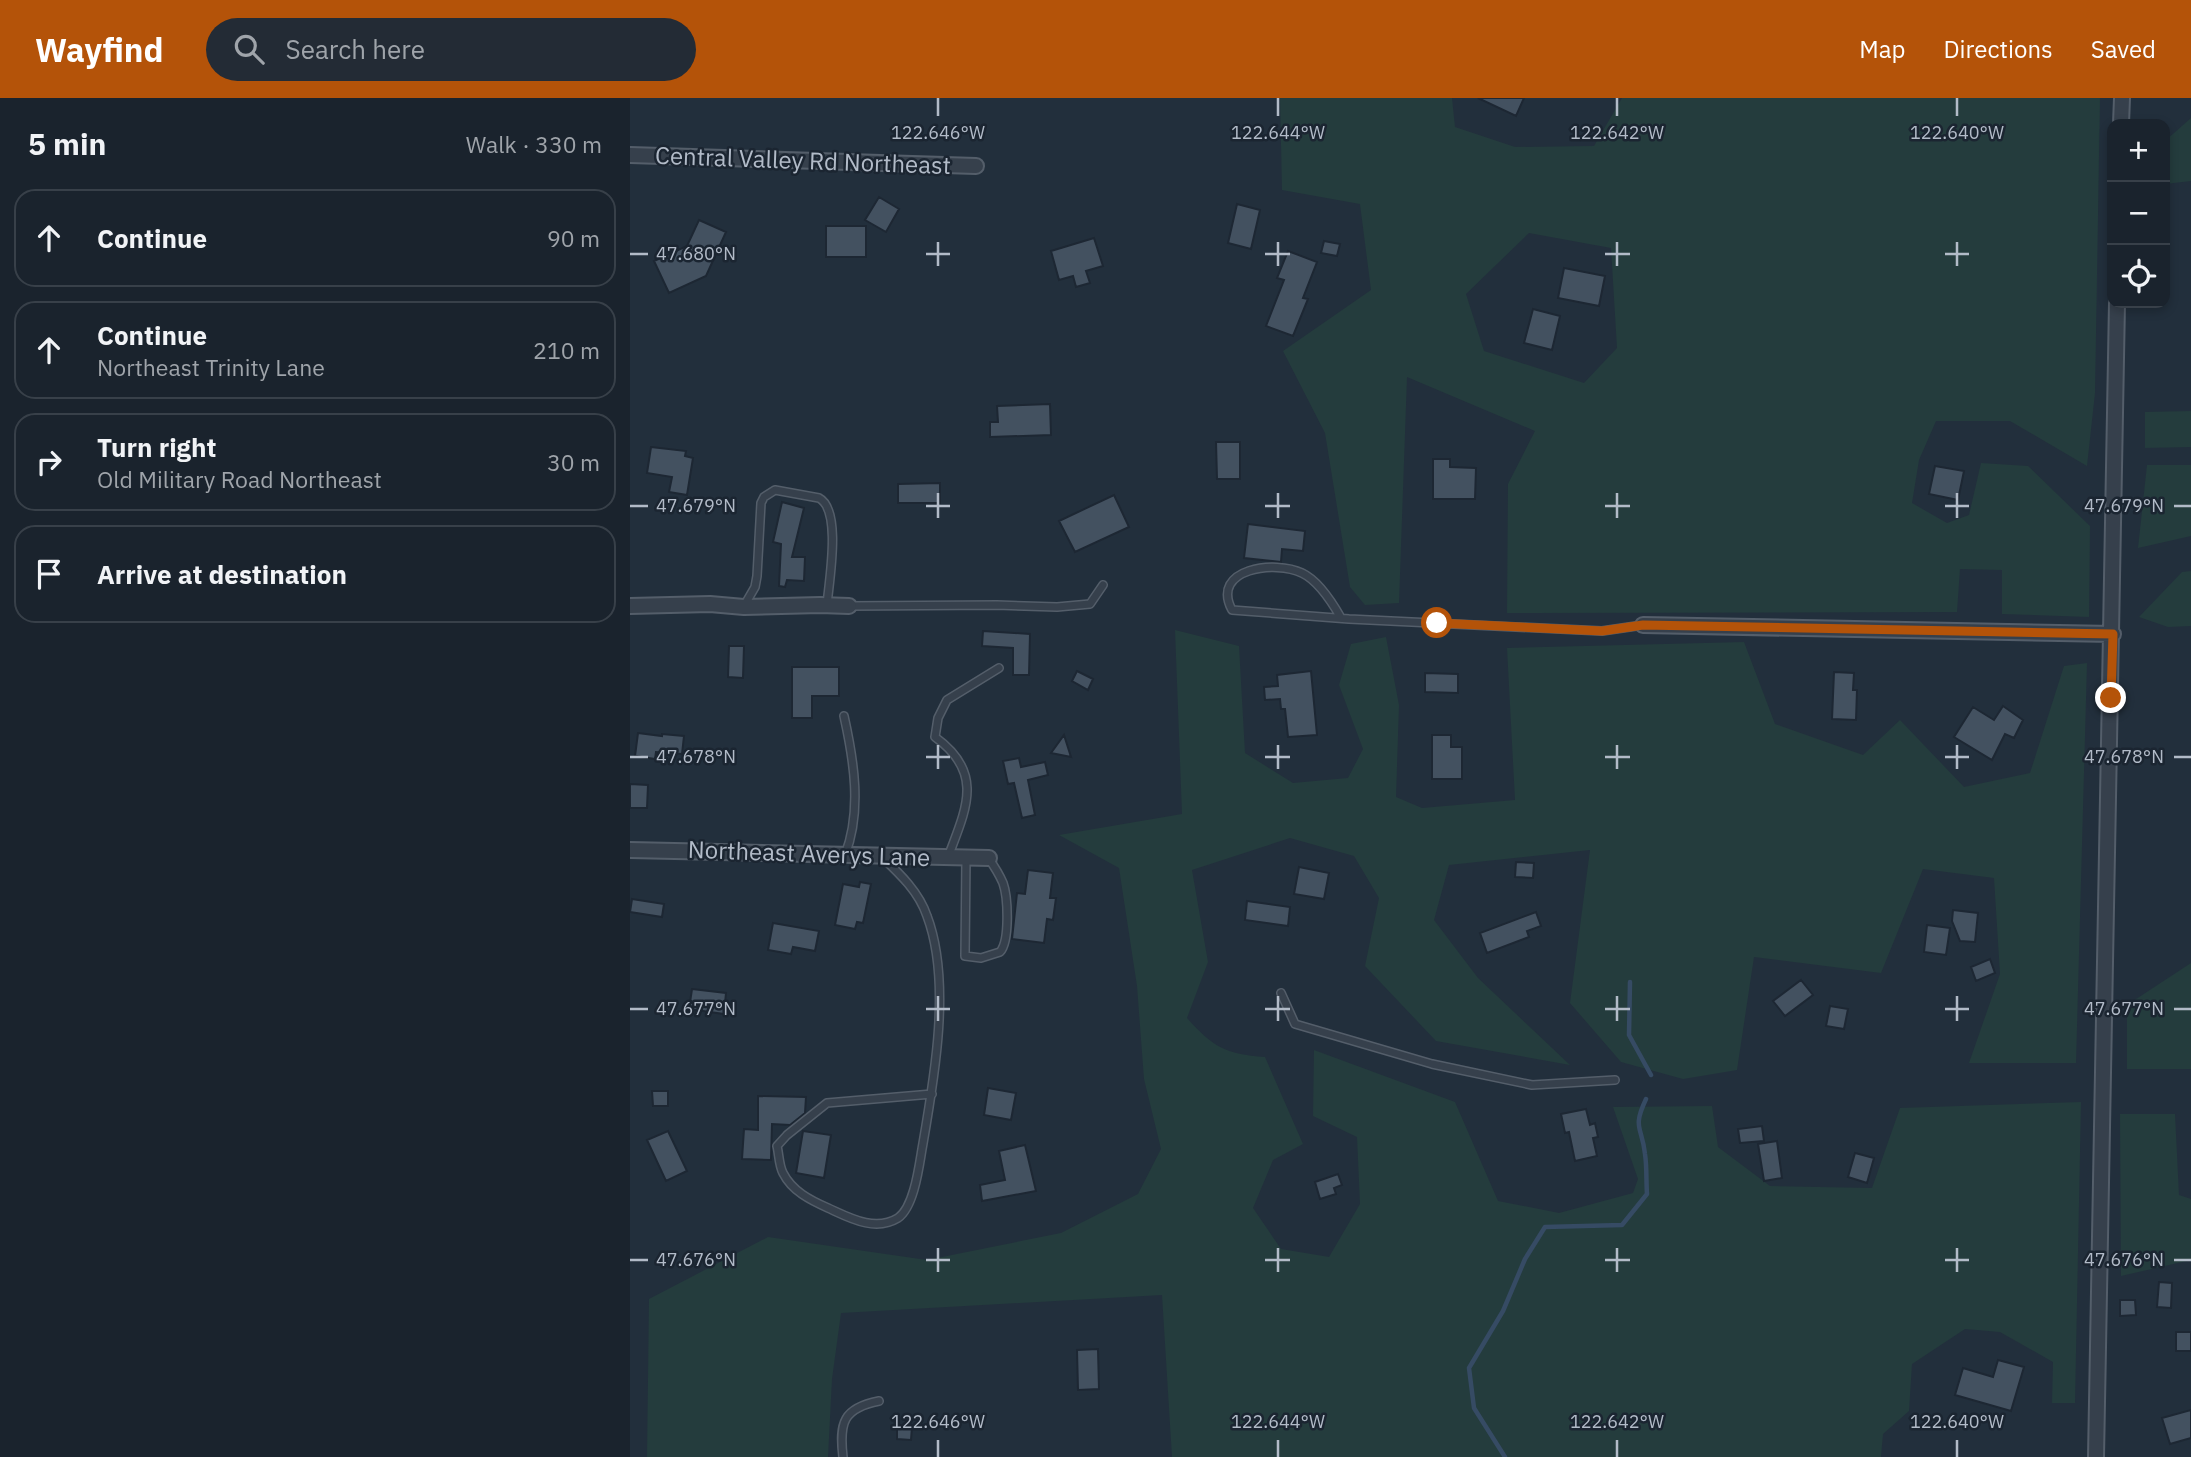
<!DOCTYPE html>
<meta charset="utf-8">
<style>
body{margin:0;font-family:"IBM Plex Sans",sans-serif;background:#232b35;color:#f1f3f6}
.controls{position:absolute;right:21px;top:21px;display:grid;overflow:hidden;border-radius:14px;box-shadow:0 4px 10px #0003}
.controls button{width:63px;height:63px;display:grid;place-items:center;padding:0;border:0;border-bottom:2px solid #384049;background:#1a232d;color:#f1f3f6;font:35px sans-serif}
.stop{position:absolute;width:21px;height:21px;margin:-16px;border:5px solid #b45309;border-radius:50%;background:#fff}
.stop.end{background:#b45309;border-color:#fff;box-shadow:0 2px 7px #0008}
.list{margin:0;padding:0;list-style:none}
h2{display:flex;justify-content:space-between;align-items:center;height:91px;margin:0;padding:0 28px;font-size:30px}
h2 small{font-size:23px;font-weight:400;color:#9fa4aa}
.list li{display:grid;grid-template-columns:46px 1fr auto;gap:21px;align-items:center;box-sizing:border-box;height:98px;margin:0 14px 14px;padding:0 14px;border:2px solid #384049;border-radius:21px}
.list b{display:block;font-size:26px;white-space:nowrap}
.list p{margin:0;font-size:23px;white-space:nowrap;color:#9fa4aa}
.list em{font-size:23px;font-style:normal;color:#9fa4aa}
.icon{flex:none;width:38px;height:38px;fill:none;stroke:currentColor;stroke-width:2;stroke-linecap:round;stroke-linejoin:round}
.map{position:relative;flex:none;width:1561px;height:1359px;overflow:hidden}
header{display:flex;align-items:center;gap:42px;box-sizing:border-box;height:98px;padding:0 35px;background:#b45309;color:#fff}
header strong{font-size:33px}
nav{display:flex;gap:38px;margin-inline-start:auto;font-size:24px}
.search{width:490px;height:63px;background:#232b35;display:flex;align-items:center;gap:18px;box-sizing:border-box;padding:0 24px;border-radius:38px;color:#9fa4aa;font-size:26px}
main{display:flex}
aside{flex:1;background:#1a232d}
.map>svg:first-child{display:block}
.green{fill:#243c3d;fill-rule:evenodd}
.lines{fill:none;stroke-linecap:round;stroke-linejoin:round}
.stream{stroke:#364b64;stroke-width:4.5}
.building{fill:#435160;stroke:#1d2733;stroke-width:2}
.lane-casing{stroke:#545e6a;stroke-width:10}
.street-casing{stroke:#545e6a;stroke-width:18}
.lane{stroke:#36404c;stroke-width:7}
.street{stroke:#36404c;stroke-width:14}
.route{stroke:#b45309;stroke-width:9}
.ticks{fill:none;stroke:#b2bbc8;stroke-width:2.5}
.labels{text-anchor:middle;stroke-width:5;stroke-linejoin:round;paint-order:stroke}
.street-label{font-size:24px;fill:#b2bbc8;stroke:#1b2531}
.ticks-label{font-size:18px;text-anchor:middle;fill:#b2bbc8;stroke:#1b2531;stroke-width:5;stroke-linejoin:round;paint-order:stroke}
</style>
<header>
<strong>Wayfind</strong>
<div class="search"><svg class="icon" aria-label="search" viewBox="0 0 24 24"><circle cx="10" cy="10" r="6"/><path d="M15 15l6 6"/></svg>Search here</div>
<nav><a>Map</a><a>Directions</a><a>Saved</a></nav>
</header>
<main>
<aside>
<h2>5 min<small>Walk · 330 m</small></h2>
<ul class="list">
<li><svg class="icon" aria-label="ahead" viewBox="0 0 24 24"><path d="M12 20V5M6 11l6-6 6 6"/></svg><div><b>Continue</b></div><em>90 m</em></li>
<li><svg class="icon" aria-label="ahead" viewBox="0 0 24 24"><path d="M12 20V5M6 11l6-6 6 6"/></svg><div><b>Continue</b><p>Northeast Trinity Lane</p></div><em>210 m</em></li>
<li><svg class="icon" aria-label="right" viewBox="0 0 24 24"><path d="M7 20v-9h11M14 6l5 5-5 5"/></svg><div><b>Turn right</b><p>Old Military Road Northeast</p></div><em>30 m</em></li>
<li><svg class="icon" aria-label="arrive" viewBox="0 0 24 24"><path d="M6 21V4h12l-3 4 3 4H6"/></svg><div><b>Arrive at destination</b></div></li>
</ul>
</aside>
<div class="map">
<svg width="1561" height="1359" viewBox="0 0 1561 1359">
<rect width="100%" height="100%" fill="#222f3c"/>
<path class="green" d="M650,0h172l3,29 60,20 79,-1 28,-48h478l-5,295 -8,73 -77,-45h-74l-17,39 -7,43 35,20 22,-8 12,-52 47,3 62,60 -1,91 -87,-3v-44l-42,-1 -3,43 -450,1 1,-129 27,-53 -128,-54 -8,226 -34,2 -15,-18 -25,-154 -42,-82 88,-61 -11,-86 -78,-14zM899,135l82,15 6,100 -33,35 -100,-32 -18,-57z
M1561,20v63l-26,3v-43z
M1561,313v36l-46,1v-36z
M1517,367h44v71l-53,12z
M1561,473v55l-23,1 -29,-10 43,-45z
M545,532l64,16 6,107 48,30 55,-5 15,-29 -24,-64 12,-41 35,-7 13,68 -3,92 26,11 93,-8 -8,-152 237,-6 31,82 88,31 37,-35 64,67 66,-14 34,-107 23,-3 -11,400h-107l31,-89 -6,-96 -71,-9 -42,104 -127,-16 -17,113 -54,9 -62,-17 -51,-59 20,-153 -141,15 -15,55 44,58 92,87 -134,-24 -71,-75 14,-68 -25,-42 -64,-18 -98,32 16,92 -21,56c26,29 38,36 78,39l38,87 -30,16 -20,48 28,41 48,8 31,-53 -3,-67 -44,-21 1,-66 141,52 43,99 61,12 74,-20 5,-14 -25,-72 99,-1 6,41 52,39 102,2 28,-80 181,-6 -6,301h-23l1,-41 -53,-30 -35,-3 -53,35 -3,47 -26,23 -2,23h-709l-10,-162 -321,18 -9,66 -4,78h-181l2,-158 119,-62 159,23 134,-27 77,-39 23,-45 -17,-70 -7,-93 -18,-118 -60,-33 123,-21z
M1561,865v106h-64v-64z
M1490,1016h55l4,81 12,4v61l-70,16z"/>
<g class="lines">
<path class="stream" d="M1000,884l-1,53 22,40
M875,1359l-31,-49 -5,-40 34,-57 22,-52 20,-32 77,-2 25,-31c-1,-13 0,-27 -2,-40 -3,-28 -13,-25 1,-55"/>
</g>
<path class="building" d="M848,0h46l-8,18z
M249,99l20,12 -13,23 -21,-12z
M607,106l23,6 -9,39 -23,-6z
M69,122l27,12 -20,44 -37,17 -15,-32 33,-15z
M196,128h40v31h-40z
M464,140l9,28 -17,5 4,12 -14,4 -3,-11 -14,4 -8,-29z
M694,143l16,3 -3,12 -16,-3z
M658,153l29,11 -14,36 5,1 -15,37 -27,-10 18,-46 -7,-2z
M934,170l41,8 -6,30 -41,-8z
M903,211l27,7 -8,34 -28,-7z
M420,306l1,31 -61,2v-15h8l-1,-16z
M586,344h24v37h-23z
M21,349l35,4 -1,5 8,2 -6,37 -18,-3 3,-15 -25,-4z
M803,361h17v8l26,1 -1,31h-42z
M1305,368l29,5 -6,29 -29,-6z
M310,385v20h-42v-19z
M484,397l15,32 -54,25 -16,-31z
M152,404l22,6 -12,49h13l-1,24 -17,-1 -2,7 -6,-1 2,-42 -8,-2z
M618,426l57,7 -2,20 -21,-2 -1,13 -37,-4z
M353,533l47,3 -1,41h-16v-27l-31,-2z
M99,548h15l-1,32 -15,-1z
M162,569h47v29h-27v22h-20z
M447,573l16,8 -5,11 -16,-9z
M681,573l6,64 -29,2 -3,-28h-4l-1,-10 -15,1 -1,-13 14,-1 -1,-11z
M1204,574l20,1 -1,17h4l-1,30 -24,-1z
M795,575l33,1v19l-33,-1z
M1373,608l20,14 -9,18 -9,-4 -13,26 -38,-23 19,-30 21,13z
M8,635l24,3v-2l22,2 -2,18 -26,-2 -1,7 -20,-3z
M434,637l7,22 -20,-4z
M802,637h19v12h11v32h-30z
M389,660l2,9 24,-5 3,13 -20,5 7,35 -13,3 -8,-35 -6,1 -5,-23z
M0,686l18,1 -1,23h-17z
M886,764l18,1 -1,15 -18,-1z
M669,769l30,6 -5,26 -30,-5z
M398,772l25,3 -3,25h6l-3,22 -6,-1 -3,24 -32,-4 5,-46 8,1z
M230,784l11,2 -8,39 -6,-1 -2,7 -20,-4 8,-41 16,3z
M2,801l32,5 -2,13 -32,-5z
M617,803l43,6 -2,19 -43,-6z
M1323,812l25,3 -3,29 -15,-1 -8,-20z
M906,814l5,14 -14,5 2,6 -42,16 -7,-20z
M143,825l46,8 -4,20 -22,-4 -2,7 -23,-4z
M1297,827l23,3 -4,27 -22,-3z
M1360,861l5,14 -19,8 -5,-14z
M1171,882l12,15 -28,21 -12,-15z
M62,891l34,4 -2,21 -35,-5z
M1200,908l18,3 -4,20 -18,-3z
M358,990l28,5 -5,27 -27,-5z
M22,993h16v15h-15z
M128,998l48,1 -1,16 -15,12 -18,-1 -1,36 -29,-1 2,-30 14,1z
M956,1011l4,16 5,-2 3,14 -5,1 4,18 -22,5 -6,-29 -4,1 -4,-19z
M1132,1028l2,15 -24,2 -2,-14z
M38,1033l19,40 -21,10 -19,-41z
M173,1033l28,4 -7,43 -28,-5z
M1147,1043l5,37 -18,3 -6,-37z
M395,1047l11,46 -54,10 -2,-16 25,-5 -6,-29z
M1225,1055l19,5 -7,25 -19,-6z
M708,1076l4,11 -8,3 2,6 -16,5 -5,-17z
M1529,1184l13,1 -1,25 -14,-1z
M1490,1202h15l1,15 -16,1z
M1546,1234h15v19h-15z
M468,1251l1,40 -21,1 -1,-40z
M1368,1262l26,7 -13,44 -56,-16 8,-27 30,9z
M1561,1312v28l-21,6 -8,-26z
M267,1328l15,1 -1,13 -14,-1z"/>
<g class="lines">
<defs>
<path id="lane" d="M114,508l11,-19 2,-11 4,-73 3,-6 11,-7 44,8c23,12 10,83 8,107
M219,508l148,-1 60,2 33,-3 13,-19
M711,520c-9,-16 -22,-37 -39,-45 -26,-13 -92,-5 -70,37l117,9 253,12 41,-6
M214,618c10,45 18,95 1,139
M252,759c18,17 37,35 45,59 25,66 7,164 -5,233 -3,18 -8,58 -24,69 -23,14 -48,0 -70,-10 -18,-8 -36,-17 -45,-35 -4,-7 -4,-19 -6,-27l10,-11 40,-32 105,-9
M318,759c18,-48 37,-84 -13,-120l3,-19 9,-18 52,-32
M336,760l-1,98 16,2 19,-6c10,-11 8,-55 3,-69 -4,-9 -9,-17 -14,-24
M651,895l14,31 137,40 100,21 83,-5
M213,1359c-4,-34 0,-49 36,-56"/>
<path id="street" d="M1491,26l1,-26
M0,57l346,11
M0,508l80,-2 34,3 76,-2 29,1
M1013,527l470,9
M0,752l359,8
M1466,1359l21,-1154"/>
</defs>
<use href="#lane" class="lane-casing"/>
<use href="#street" class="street-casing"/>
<use href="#lane" class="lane"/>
<use href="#street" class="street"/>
</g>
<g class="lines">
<path class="route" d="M807,525l165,8 41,-6 470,9 -2,64"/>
</g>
<path class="ticks" d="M308,0v18M648,0v18M987,0v18M1327,0v18M308,144v24M648,144v24M987,144v24M1327,144v24M0,156h18M296,156h24M635,156h25M975,156h25M1315,156h24M308,395v25M648,395v25M987,395v25M1327,395v25M0,408h18M296,408h24M635,408h25M975,408h25M1315,408h24M1544,408h17M308,647v24M648,647v24M987,647v24M1327,647v24M0,659h18M296,659h24M635,659h25M975,659h25M1315,659h24M1544,659h17M308,898v25M648,898v25M987,898v25M1327,898v25M0,911h18M296,911h24M635,911h25M975,911h25M1315,911h24M1544,911h17M308,1150v24M648,1150v24M987,1150v24M1327,1150v24M0,1162h18M296,1162h24M635,1162h25M975,1162h25M1315,1162h24M1544,1162h17M308,1342v17M648,1342v17M987,1342v17M1327,1342v17"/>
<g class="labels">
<g class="street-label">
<text transform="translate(173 63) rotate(2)" y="8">Central Valley Rd Northeast</text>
<text transform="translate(179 756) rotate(2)" y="8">Northeast Averys Lane</text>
</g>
</g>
<g class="ticks-label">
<text x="308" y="41">122.646°W</text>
<text x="648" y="41">122.644°W</text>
<text x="987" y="41">122.642°W</text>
<text x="1327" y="41">122.640°W</text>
<text x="66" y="162">47.680°N</text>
<text x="66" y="414">47.679°N</text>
<text x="1494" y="414">47.679°N</text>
<text x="66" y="665">47.678°N</text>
<text x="1494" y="665">47.678°N</text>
<text x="66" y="917">47.677°N</text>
<text x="1494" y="917">47.677°N</text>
<text x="66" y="1168">47.676°N</text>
<text x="1494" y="1168">47.676°N</text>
<text x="308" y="1330">122.646°W</text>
<text x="648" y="1330">122.644°W</text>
<text x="987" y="1330">122.642°W</text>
<text x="1327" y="1330">122.640°W</text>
</g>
</svg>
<div class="controls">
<button>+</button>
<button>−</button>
<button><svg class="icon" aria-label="locate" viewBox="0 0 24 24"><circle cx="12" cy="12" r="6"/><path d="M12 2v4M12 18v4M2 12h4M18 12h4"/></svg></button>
</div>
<div class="stop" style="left:807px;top:525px"></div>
<div class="stop end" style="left:1481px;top:600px"></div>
</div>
</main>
